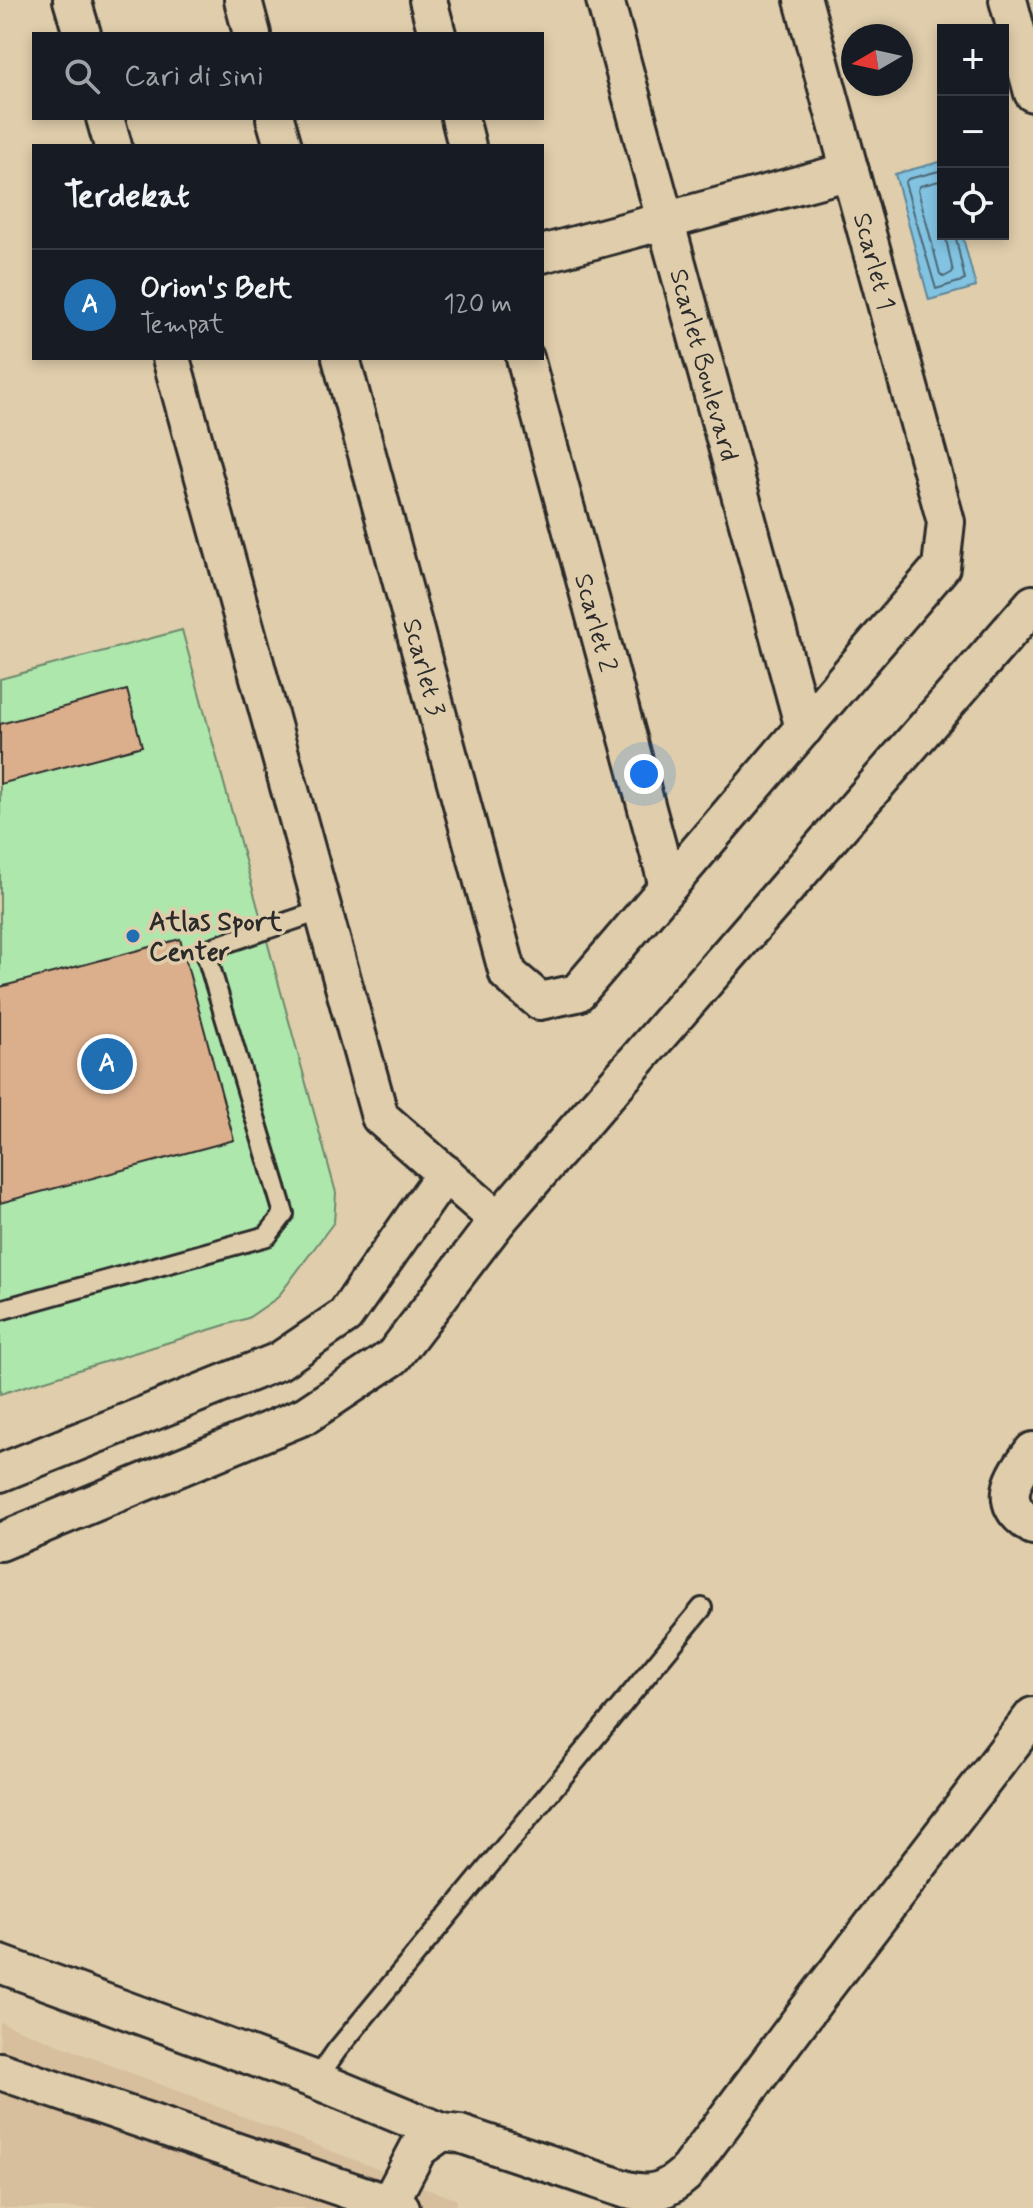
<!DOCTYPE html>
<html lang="id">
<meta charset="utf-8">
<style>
body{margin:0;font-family:Mynerve,sans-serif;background:#242831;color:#f1f3f6}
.controls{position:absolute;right:24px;top:24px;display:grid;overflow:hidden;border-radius:0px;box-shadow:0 4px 12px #0003}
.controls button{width:72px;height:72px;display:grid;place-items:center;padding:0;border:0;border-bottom:2px solid #363941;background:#171b24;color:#f1f3f6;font:40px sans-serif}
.compass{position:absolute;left:841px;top:24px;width:72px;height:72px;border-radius:50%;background:#171b24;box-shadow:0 4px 12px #0003;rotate:261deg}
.you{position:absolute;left:644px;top:774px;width:28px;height:28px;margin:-20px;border:6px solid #fff;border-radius:50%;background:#1a73e8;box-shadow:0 0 0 12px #1a73e833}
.badge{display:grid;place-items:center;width:52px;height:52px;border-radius:50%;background:#1f6fb2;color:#fff;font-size:26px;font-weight:700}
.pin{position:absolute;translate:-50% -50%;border:4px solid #fff;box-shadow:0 2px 8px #0006}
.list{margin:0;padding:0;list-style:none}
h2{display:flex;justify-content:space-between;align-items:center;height:104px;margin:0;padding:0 32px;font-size:34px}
h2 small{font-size:26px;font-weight:400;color:#9ea1a6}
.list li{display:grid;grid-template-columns:52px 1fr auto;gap:24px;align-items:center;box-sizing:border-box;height:112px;padding:0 32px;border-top:2px solid #363941}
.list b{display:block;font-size:30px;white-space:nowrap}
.list p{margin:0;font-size:26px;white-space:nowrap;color:#9ea1a6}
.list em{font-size:26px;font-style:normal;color:#9ea1a6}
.icon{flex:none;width:44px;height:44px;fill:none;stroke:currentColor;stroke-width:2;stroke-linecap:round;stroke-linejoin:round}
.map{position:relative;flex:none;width:1033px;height:2208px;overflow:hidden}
.search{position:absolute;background:#171b24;box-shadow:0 4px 12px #0003;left:32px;top:32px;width:512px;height:88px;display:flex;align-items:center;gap:20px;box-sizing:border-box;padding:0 28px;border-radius:0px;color:#9ea1a6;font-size:30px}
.panel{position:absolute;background:#171b24;box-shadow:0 4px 12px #0003;left:32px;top:144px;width:512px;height:216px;border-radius:0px}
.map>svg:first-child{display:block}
.built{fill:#d7be9d}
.green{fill:#ade7ac;stroke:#6c896c;stroke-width:2}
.water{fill:#82c3e2;stroke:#5f8699;stroke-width:2}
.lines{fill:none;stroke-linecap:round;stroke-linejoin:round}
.shore{stroke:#4e6874;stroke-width:2}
.building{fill:#dbaf8c;stroke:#2b2b2b;stroke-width:2}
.service-casing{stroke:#2b2b2b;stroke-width:24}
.minor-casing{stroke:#2b2b2b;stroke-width:42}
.service{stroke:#dfcdab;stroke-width:18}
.minor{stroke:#dfcdab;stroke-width:36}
.poi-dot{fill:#1f6fb2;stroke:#dfcdab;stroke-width:3}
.labels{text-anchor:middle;stroke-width:7;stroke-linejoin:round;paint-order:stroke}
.street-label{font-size:26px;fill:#2b2b2b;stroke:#dfcdab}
.poi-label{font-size:26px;font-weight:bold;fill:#2b2b2b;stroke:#dfcdab;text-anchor:start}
</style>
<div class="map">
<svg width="1033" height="2208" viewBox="0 0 1033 2208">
<rect width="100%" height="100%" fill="#dfcdab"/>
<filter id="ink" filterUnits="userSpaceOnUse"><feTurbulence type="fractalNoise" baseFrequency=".0125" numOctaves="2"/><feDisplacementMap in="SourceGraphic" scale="16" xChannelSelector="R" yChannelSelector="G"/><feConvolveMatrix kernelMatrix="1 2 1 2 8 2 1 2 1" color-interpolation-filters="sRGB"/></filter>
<g filter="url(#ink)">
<path class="built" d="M0,2022l457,178 -1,8h-456z"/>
<path class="green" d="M182,630l154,563 -2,29 -57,76 -29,20 -248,76v-715z"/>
<path class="water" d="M943,161v73h19l14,53 -47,13 -34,-126z"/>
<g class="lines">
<path class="shore" d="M943,170l-35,9 -3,4 31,106 29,-9 -10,-46
M943,180l-23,6 -2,4 22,84 4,3 9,-5 -8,-38"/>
</g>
<path class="building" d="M127,690l15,56 -142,38v-60z
M180,939l54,201 -234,63v-216z"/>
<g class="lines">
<defs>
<path id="service" d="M0,1310l267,-74 17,-22 -79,-264 118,-40
M316,2080l21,-30 365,-442"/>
<g id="minor">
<path d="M72,0l10,34"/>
<path d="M243,0l9,34"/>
<path d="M428,0l9,34"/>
<path id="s1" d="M605,0l199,728"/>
<path d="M1008,0l25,93"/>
<path d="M105,118l8,28"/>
<path d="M275,118l8,28"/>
<path d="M460,118l7,28"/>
<path d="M542,254l308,-83"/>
<path d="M171,358l209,759 118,103 535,-616"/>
<path id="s2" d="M341,358l167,616 32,27 37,-8 364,-426 5,-45 -143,-522"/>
<path id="s3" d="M525,358l143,528"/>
<path d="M1033,1451c-20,26 -38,52 0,75"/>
<path d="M0,1473l279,-112 66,-45 100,-143"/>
<path d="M0,1542l306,-127 87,-58 105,-137"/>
<path d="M0,1964l316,116 126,52"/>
<path d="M0,2071l401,137"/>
<path d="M389,2204l29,-55 24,-17 18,2 167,56c25,6 39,1 58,-16l134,-179 214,-279"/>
</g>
</defs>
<use href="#service" class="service-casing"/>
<use href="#minor" class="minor-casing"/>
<use href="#service" class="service"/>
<use href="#minor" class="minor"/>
</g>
</g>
<circle class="poi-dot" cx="133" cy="936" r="8"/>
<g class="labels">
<g class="street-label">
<text transform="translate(875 261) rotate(75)" y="9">Scarlet 1</text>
<text dy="9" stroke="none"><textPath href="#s1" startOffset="378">Scarlet Boulevard</textPath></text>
<text dy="9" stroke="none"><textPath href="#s3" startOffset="274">Scarlet 2</textPath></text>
<text dy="9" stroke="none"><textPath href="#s2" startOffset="320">Scarlet 3</textPath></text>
</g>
<g class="poi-label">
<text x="149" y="930">Atlas Sport<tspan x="149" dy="30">Center</tspan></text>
</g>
</g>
</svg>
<div class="controls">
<button>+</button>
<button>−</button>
<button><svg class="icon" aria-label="locate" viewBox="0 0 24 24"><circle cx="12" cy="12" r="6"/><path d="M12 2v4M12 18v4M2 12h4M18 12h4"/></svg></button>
</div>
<svg class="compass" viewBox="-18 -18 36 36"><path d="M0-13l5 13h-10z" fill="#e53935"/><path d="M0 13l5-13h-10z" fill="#9ea1a6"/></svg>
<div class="you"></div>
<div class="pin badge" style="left:107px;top:1064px">A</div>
<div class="search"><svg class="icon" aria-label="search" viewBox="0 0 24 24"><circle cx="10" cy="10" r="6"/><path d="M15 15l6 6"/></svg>Cari di sini</div>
<section class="panel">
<h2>Terdekat<small></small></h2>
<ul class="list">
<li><span class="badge">A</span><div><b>Orion's Belt</b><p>Tempat</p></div><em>120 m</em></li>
</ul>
</section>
</div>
